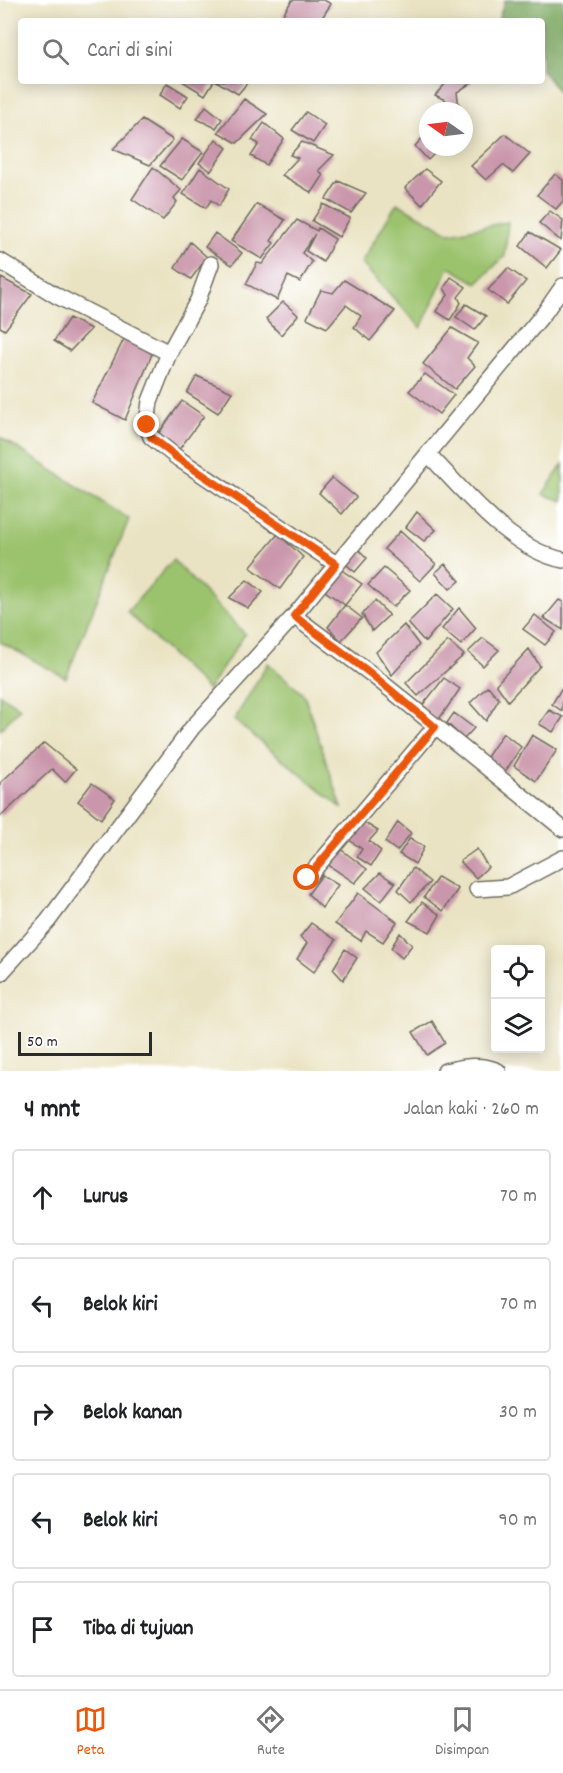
<!DOCTYPE html>
<html lang="id">
<meta charset="utf-8">
<style>
body{margin:0;font-family:Dekko,sans-serif;background:#f2f2f2;color:#202124}
.controls{position:absolute;right:18px;bottom:18px;display:grid;overflow:hidden;border-radius:6px;box-shadow:0 3px 15px #0003}
.controls button{width:54px;height:54px;display:grid;place-items:center;padding:0;border:0;border-bottom:2px solid #e0e0e0;background:#fff;color:#202124;font:30px sans-serif}
.compass{position:absolute;left:419px;top:102px;width:54px;height:54px;border-radius:50%;background:#fff;box-shadow:0 3px 15px #0003;rotate:284deg}
.scale{position:absolute;left:18px;bottom:15px;width:134px;box-sizing:border-box;padding-left:6px;border:3px solid #2b2b2b;border-top:0;font-size:16px;line-height:21px;white-space:nowrap;color:#2b2b2b;-webkit-text-stroke:4px #fff;paint-order:stroke}
.stop{position:absolute;width:18px;height:18px;margin:-14px;border:4px solid #ea580c;border-radius:50%;background:#fff}
.stop.end{background:#ea580c;border-color:#fff;box-shadow:0 2px 6px #0008}
.list{margin:0;padding:0;list-style:none}
h2{display:flex;justify-content:space-between;align-items:center;height:78px;margin:0;padding:0 24px;font-size:26px}
h2 small{font-size:20px;font-weight:400;color:#757577}
.list li{display:grid;grid-template-columns:39px 1fr auto;gap:18px;align-items:center;box-sizing:border-box;height:96px;margin:0 12px 12px;padding:0 12px;border:2px solid #e0e0e0;border-radius:6px}
.list b{display:block;font-size:22px;white-space:nowrap}
.list em{font-size:20px;font-style:normal;color:#757577}
.icon{flex:none;width:33px;height:33px;fill:none;stroke:currentColor;stroke-width:2;stroke-linecap:round;stroke-linejoin:round}
.map{position:relative;flex:none;width:563px;height:1071px;overflow:hidden}
.search{position:absolute;background:#fff;box-shadow:0 3px 15px #0003;left:18px;right:18px;top:18px;height:66px;display:flex;align-items:center;gap:15px;box-sizing:border-box;padding:0 21px;border-radius:6px;color:#757577;font-size:22px}
.sheet{height:618px;background:#fff}
nav{display:flex;justify-content:space-around;align-items:center;box-sizing:border-box;height:84px;border-top:2px solid #e0e0e0;background:#fff;font-size:16px;color:#757577}
nav a{display:grid;justify-items:center;gap:3px}
nav .on{color:#ea580c}
.map>svg:first-child{display:block}
.green{fill:#9bc26d;stroke:#63764c;stroke-width:1.5}
.forest{fill:#7ca860;stroke:#546a46;stroke-width:1.5}
.building{fill:#ca96ab}
.lines{fill:none;stroke-linecap:round;stroke-linejoin:round}
.minor-casing{stroke:#6e6b60;stroke-width:18}
.minor{stroke:#fff;stroke-width:15}
.route{stroke:#ea580c;stroke-width:8}
</style>
<div class="map">
<svg width="563" height="1071" viewBox="0 0 563 1071">
<rect width="100%" height="100%" fill="#fff"/>
<filter id="ink" filterUnits="userSpaceOnUse"><feTurbulence type="fractalNoise" baseFrequency=".0167" numOctaves="2"/><feDisplacementMap in="SourceGraphic" scale="12" xChannelSelector="R" yChannelSelector="G"/><feConvolveMatrix kernelMatrix="1 2 1 2 8 2 1 2 1" color-interpolation-filters="sRGB"/></filter>
<filter id="wash" filterUnits="userSpaceOnUse"><feTurbulence type="fractalNoise" baseFrequency=".008" numOctaves="4" result="noise"/><feDisplacementMap in="SourceGraphic" scale="24" xChannelSelector="R" yChannelSelector="G"/><feGaussianBlur stdDeviation="1.35" result="paint"/><feColorMatrix in="noise" values="0 0 0 0 0 0 0 0 0 0 0 0 0 0 0 0 0 1.4 0 .05"/><feComposite in="paint" operator="in"/></filter>
<g filter="url(#wash)">
<rect width="100%" height="100%" fill="#eae3c3"/>
<path class="green" d="M397,203l53,30 58,-11 -3,34 -28,27 -28,-16 -28,61 -60,-65z
M0,437l129,82 -63,159 -66,-36z
M563,464v37l-20,-7z
M173,560l72,74 -37,56 -81,-78z
M268,663l36,32 38,113 -108,-88z
M0,694l20,14 -20,22z"/>
<path class="forest" d="M505,0h58v98l-21,-28v-49h-44z"/>
<g id="blocks">
<path class="building" d="M292,0h32l7,4 -11,17h-31l-7,-5z
M182,81h32l-9,14z
M216,81h31l1,1 -10,12z
M448,81h26l-17,11 2,15 -24,-12z
M167,83l21,13 -8,12 -20,-13z
M244,99l23,15 -30,29 -19,-11z
M206,106l16,13 -6,9 -19,-9z
M306,112l19,13 -12,18 -21,-13z
M142,120l31,20 -23,25 -37,-16z
M264,123l20,16 -18,26 -15,-9 8,-12 -7,-4z
M428,132v15h13l-13,13 -13,-14z
M505,134l25,20 -17,19 -10,-8 -17,15 -15,-14z
M182,139l21,13 -21,28 -22,-14z
M216,139l11,9 -16,23 -12,-8z
M302,142l32,13 -15,15 4,6 -11,17 -30,-18 16,-17 -8,-3z
M153,167l28,23 -7,8 3,4 -14,18 -31,-21z
M200,168l29,21 -10,17 -8,-6 -5,8 -23,-14z
M425,169l16,12 -19,24 -17,-17z
M555,174l8,6v21l-7,8 -19,-14z
M338,181l28,12 -15,20 -25,-14z
M257,204l28,16 -14,21 3,2 -12,16 -31,-18z
M323,204l27,14 -11,19 -27,-16z
M550,211l13,9 -2,21 -22,-18z
M297,220l20,11 1,-3 17,11 -12,23 -17,-11 9,-17 -13,19 10,9 -12,20 -12,-6 -11,24 -31,-16 11,-21 5,1z
M530,232l31,18 -14,18 -27,-22z
M215,233l27,20 -10,12 -27,-18z
M190,242l17,15 -16,22 -16,-11z
M508,268l18,13 -19,23 -19,-14z
M451,277l15,10 -8,10 3,6 -11,17 -14,-9 12,-16 -4,-7z
M1,278l31,16 -27,36 -5,-3z
M344,280l51,31 -25,30 -16,-14 7,-11 -15,-11 -19,23 -20,-10 14,-28 12,3z
M283,302l15,13 -17,20 -15,-16z
M466,304l20,12 -11,14 -19,-13z
M69,318l22,11 -21,22 -16,-10z
M452,328l26,15 -11,15 8,8 -20,23 -32,-25z
M125,337l27,17 -27,66 -33,-17z
M425,374l29,21 -15,19 -30,-23z
M197,376l35,16 -14,21 -31,-20z
M182,401l22,15 -26,35 -20,-17z
M332,478l24,19 -14,17 -23,-21z
M417,512l19,18 -12,11 -18,-14z
M400,531l36,33 -16,17 -36,-32z
M278,534l25,23 -23,32 -30,-22z
M353,544l14,14 -12,14 -15,-13z
M445,564l15,17 -10,8 -15,-16z
M384,568l26,22 -17,17 -25,-22z
M340,569l22,15 -17,21 -23,-16z
M247,580l16,12 -15,16 -19,-10z
M437,594l16,15 -28,33 -17,-19z
M559,600l4,2v28l-19,-12z
M375,601l14,14 -17,16 -10,-17z
M345,605l17,13 -21,23 -13,-14z
M459,608l17,20 -15,17 -19,-16z
M535,615l21,17 -11,13 -22,-16z
M404,625l15,20 -27,30 -16,-23z
M483,638l16,12 -16,16 -15,-14z
M448,641l16,14 -46,41 -12,-13z
M529,649l11,17 -32,35 -12,-17z
M444,678l16,11 -23,33 -15,-16z
M488,686l11,13 -13,22 -16,-18z
M561,689l2,1 -1,21 -10,-7z
M549,710l14,7 -10,15 -14,-8z
M454,713l20,15 -10,11 -17,-16z
M503,733l18,14 -16,25 -18,-15z
M532,735l25,15 -21,31 -22,-15z
M44,743l32,26 -11,13 -13,-13 -52,48v-34z
M92,783l23,16 -14,20 -23,-18z
M360,820l18,11 -9,10 12,10 -10,15 -14,-9 5,-8 -17,-12z
M398,822l13,11 -14,18 -12,-9z
M410,838l14,9 -9,17 -16,-10z
M339,848l28,21 -12,14 -28,-19z
M477,849l11,18 -12,11 -16,-17z
M413,868l17,14 -19,20 -13,-12z
M380,873l15,10 -14,18 -16,-13z
M322,875l16,10 -16,23 -14,-14z
M438,877l20,12 -15,22 -19,-14z
M358,893l39,29 -14,20 -17,-11 -5,10 -26,-17z
M422,902l18,13 -10,17 -22,-11z
M311,923l25,17 -22,32 -17,-13 10,-16 -7,-6z
M400,933l12,12 -10,13 -11,-10z
M345,949l12,9 -14,22 -10,-11z
M432,1021l13,22 -18,12 -14,-23z"/>
</g>
</g>
<g filter="url(#ink)">
<use href="#blocks" fill-opacity="0" stroke="#6e6b60" stroke-width="1.5"/>
<g class="lines">
<defs>
<path id="minor" d="M0,261l57,35 112,57
M211,264l-13,36 -29,53 -19,48 -3,24 4,12 28,22 157,105
M429,455c36,37 81,94 134,105
M294,616l76,57 193,156
M307,878l128,-151
M477,889l31,-2 55,-29
M0,974l48,-53 144,-193 102,-112 251,-304 18,-26
M445,1071c18,-4 35,-8 53,0"/>
</defs>
<use href="#minor" class="minor-casing"/>
<use href="#minor" class="minor"/>
</g>
</g>
<g class="lines" filter="url(#ink)">
<path class="route" d="M147,425l4,12 28,22 157,105 -42,52 76,57 65,54 -128,151"/>
</g>
</svg>
<div class="controls">
<button><svg class="icon" aria-label="locate" viewBox="0 0 24 24"><circle cx="12" cy="12" r="6"/><path d="M12 2v4M12 18v4M2 12h4M18 12h4"/></svg></button>
<button><svg class="icon" aria-label="layers" viewBox="0 0 24 24"><path d="M12 4l9 5-9 5-9-5zM3 14l9 5 9-5"/></svg></button>
</div>
<svg class="compass" viewBox="-18 -18 36 36"><path d="M0-13l5 13h-10z" fill="#e53935"/><path d="M0 13l5-13h-10z" fill="#757577"/></svg>
<div class="scale">50 m</div>
<div class="stop" style="left:307px;top:878px"></div>
<div class="stop end" style="left:147px;top:425px"></div>
<div class="search"><svg class="icon" aria-label="search" viewBox="0 0 24 24"><circle cx="10" cy="10" r="6"/><path d="M15 15l6 6"/></svg>Cari di sini</div>
</div>
<section class="sheet">
<h2>4 mnt<small>Jalan kaki · 260 m</small></h2>
<ul class="list">
<li><svg class="icon" aria-label="ahead" viewBox="0 0 24 24"><path d="M12 20V5M6 11l6-6 6 6"/></svg><div><b>Lurus</b></div><em>70 m</em></li>
<li><svg class="icon" aria-label="left" viewBox="0 0 24 24"><path d="M17 20v-9H6M10 6l-5 5 5 5"/></svg><div><b>Belok kiri</b></div><em>70 m</em></li>
<li><svg class="icon" aria-label="right" viewBox="0 0 24 24"><path d="M7 20v-9h11M14 6l5 5-5 5"/></svg><div><b>Belok kanan</b></div><em>30 m</em></li>
<li><svg class="icon" aria-label="left" viewBox="0 0 24 24"><path d="M17 20v-9H6M10 6l-5 5 5 5"/></svg><div><b>Belok kiri</b></div><em>90 m</em></li>
<li><svg class="icon" aria-label="arrive" viewBox="0 0 24 24"><path d="M6 21V4h12l-3 4 3 4H6"/></svg><div><b>Tiba di tujuan</b></div></li>
</ul>
</section>
<nav>
<a class="on"><svg class="icon" aria-label="map" viewBox="0 0 24 24"><path d="M3 6l6-2 6 2 6-2v14l-6 2-6-2-6 2zM9 4v14M15 6v14"/></svg>Peta</a>
<a><svg class="icon" aria-label="directions" viewBox="0 0 24 24"><path d="M12 3l9 9-9 9-9-9zM9 14v-3h6M13 9l2 2-2 2"/></svg>Rute</a>
<a><svg class="icon" aria-label="saved" viewBox="0 0 24 24"><path d="M7 4h10v16l-5-4-5 4z"/></svg>Disimpan</a>
</nav>
